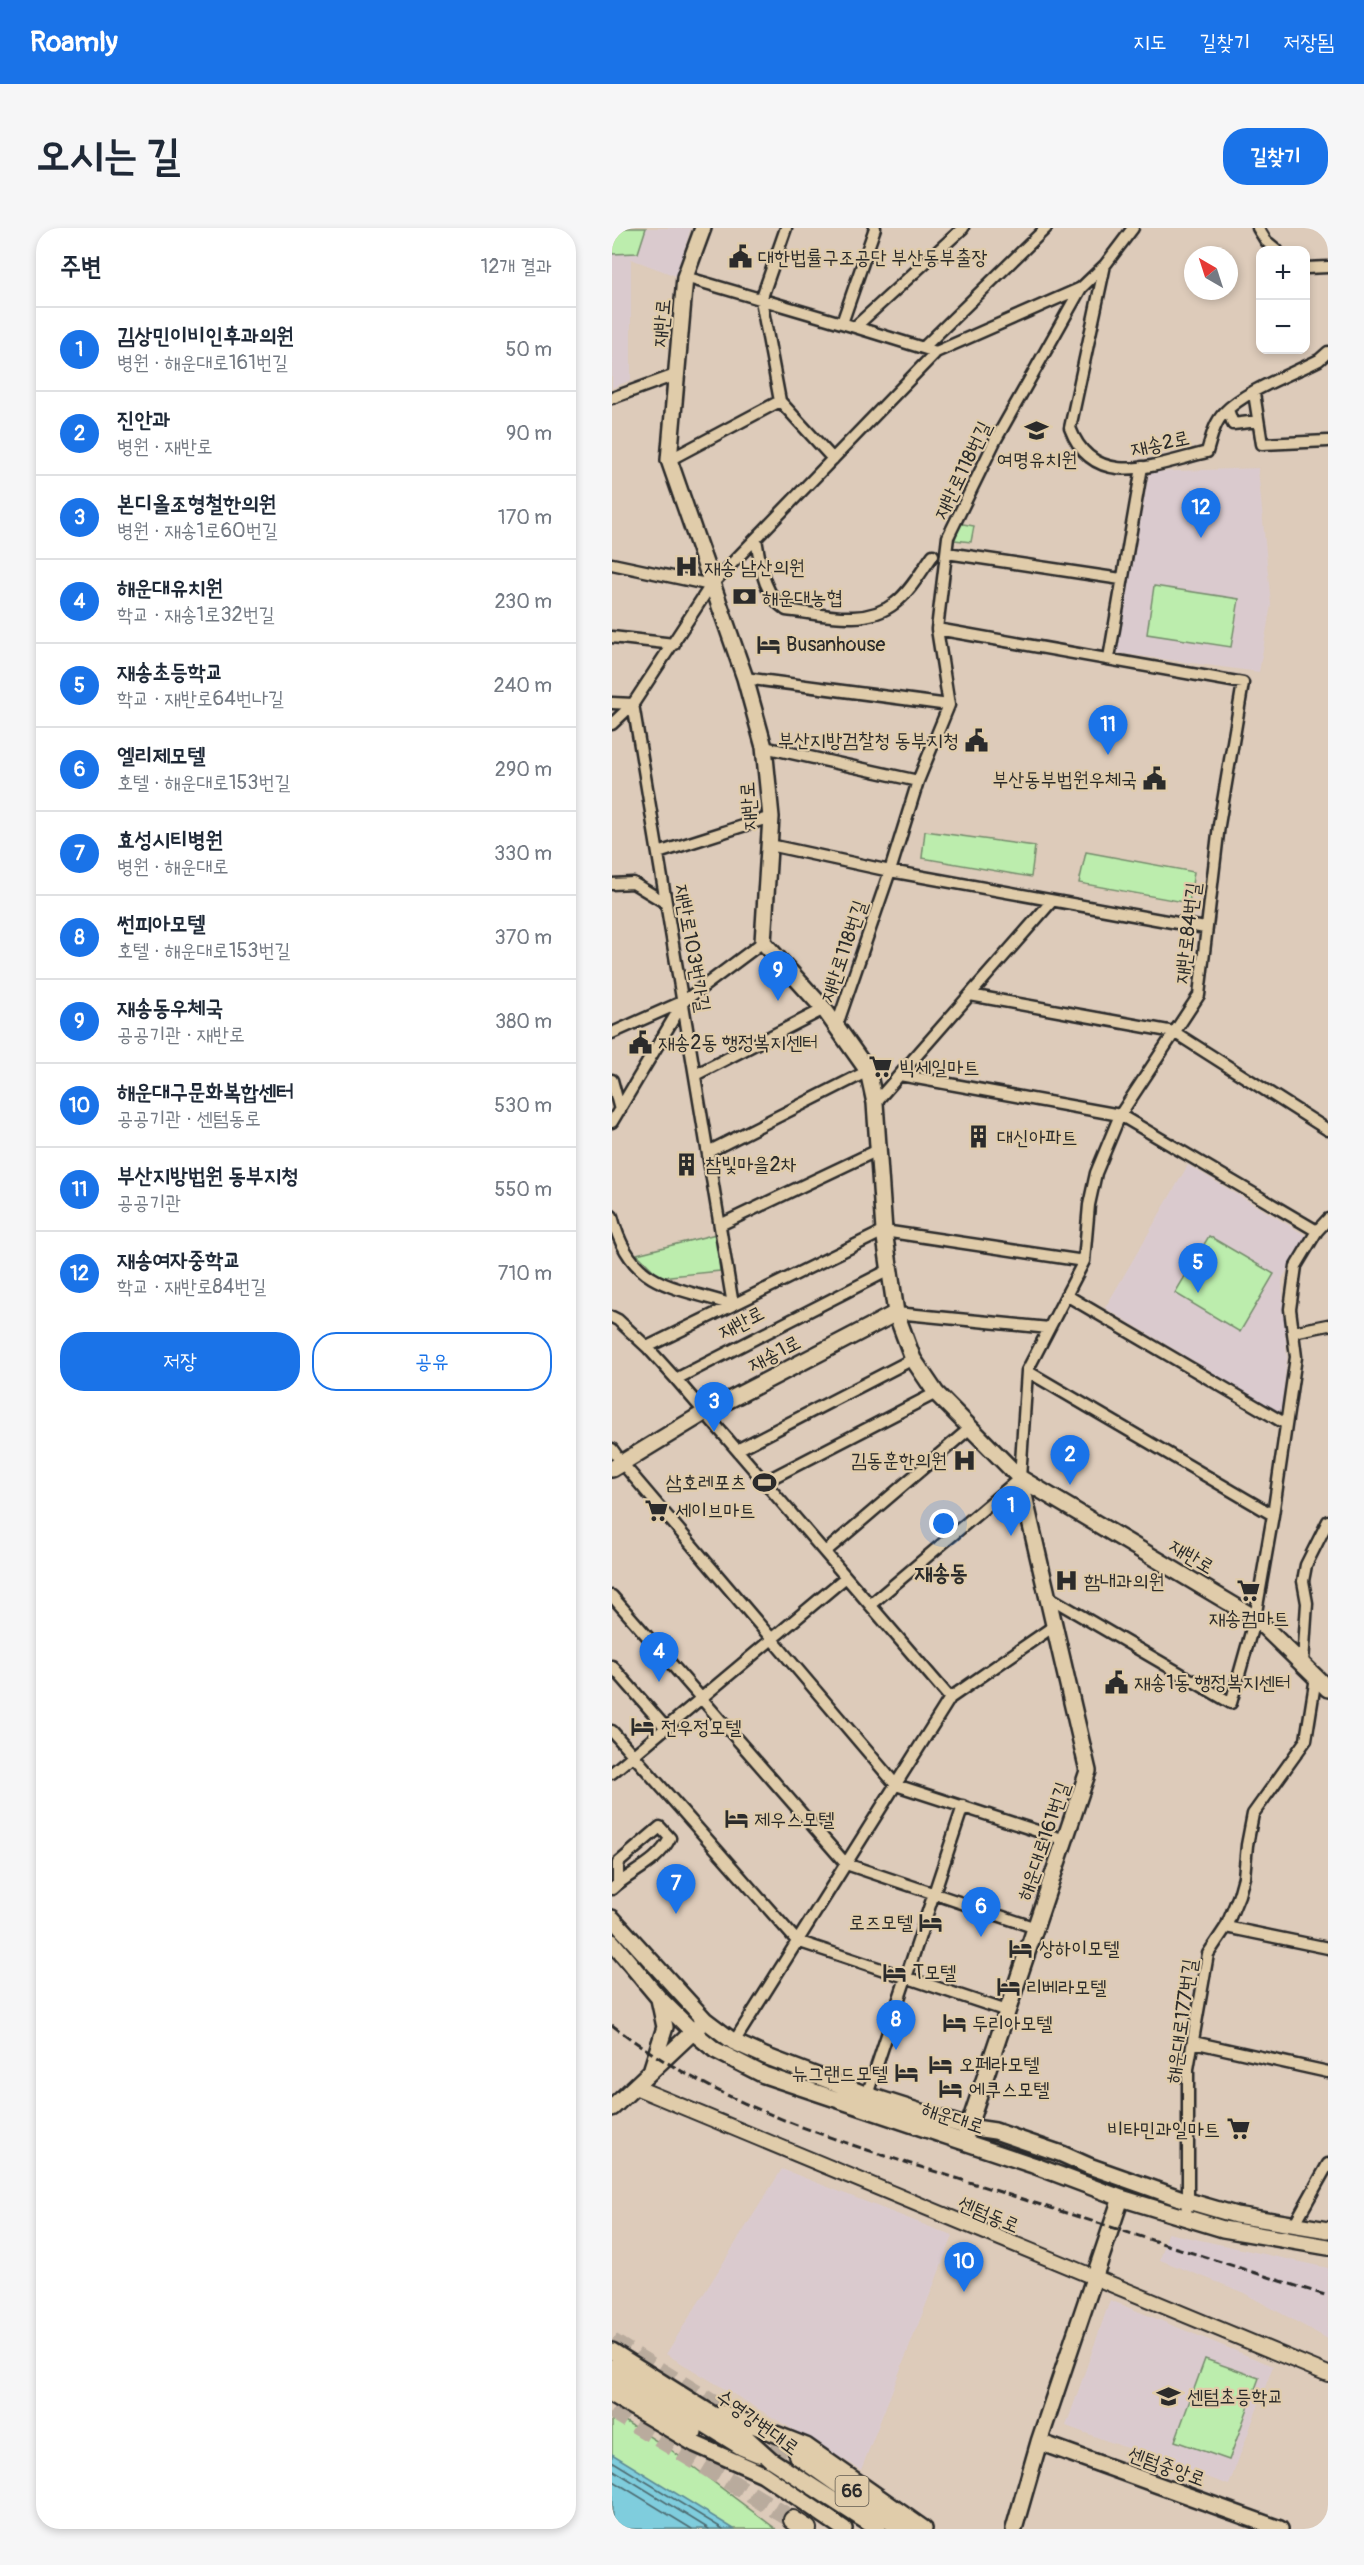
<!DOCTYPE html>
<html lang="ko">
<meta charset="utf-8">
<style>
body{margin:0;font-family:Pangolin,"Poor Story",sans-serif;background:#f6f6f7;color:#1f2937}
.controls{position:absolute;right:18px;top:18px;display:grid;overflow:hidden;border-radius:12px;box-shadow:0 3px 9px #0003}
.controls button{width:54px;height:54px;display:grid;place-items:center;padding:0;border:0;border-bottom:2px solid #e0e1e3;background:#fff;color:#1f2937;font:30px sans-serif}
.compass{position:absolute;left:572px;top:18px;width:54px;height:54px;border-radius:50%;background:#fff;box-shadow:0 3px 9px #0003;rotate:321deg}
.you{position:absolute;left:332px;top:1296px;width:21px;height:21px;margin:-15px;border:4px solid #fff;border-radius:50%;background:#1a73e8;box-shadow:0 0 0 9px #1a73e833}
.badge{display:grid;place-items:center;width:39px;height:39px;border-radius:50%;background:#1a73e8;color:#fff;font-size:20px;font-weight:700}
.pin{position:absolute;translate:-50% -50px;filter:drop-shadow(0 2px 3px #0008)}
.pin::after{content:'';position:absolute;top:32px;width:21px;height:18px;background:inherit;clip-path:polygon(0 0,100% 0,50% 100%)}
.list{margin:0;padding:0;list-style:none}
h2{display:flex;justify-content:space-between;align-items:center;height:78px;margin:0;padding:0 24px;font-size:26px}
h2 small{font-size:20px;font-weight:400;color:#747a83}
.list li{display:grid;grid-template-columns:39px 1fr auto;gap:18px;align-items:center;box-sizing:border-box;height:84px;padding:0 24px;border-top:2px solid #e0e1e3}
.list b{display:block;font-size:22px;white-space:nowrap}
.list p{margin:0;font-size:20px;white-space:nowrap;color:#747a83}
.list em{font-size:20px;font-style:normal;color:#747a83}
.actions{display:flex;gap:12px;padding:18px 24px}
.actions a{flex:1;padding:14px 0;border:2px solid #1a73e8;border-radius:24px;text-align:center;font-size:21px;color:#1a73e8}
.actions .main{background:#1a73e8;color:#fff}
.map{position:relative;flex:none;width:716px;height:2301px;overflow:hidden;border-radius:24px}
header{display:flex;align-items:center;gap:36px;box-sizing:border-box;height:84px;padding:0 30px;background:#1a73e8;color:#fff}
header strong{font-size:28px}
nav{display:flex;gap:33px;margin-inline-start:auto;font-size:21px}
.intro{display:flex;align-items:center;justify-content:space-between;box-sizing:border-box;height:144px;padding:0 36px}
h1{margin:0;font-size:42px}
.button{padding:15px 27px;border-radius:24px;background:#1a73e8;color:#fff;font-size:21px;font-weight:700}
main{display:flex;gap:36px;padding:0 36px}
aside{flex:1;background:#fff;border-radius:24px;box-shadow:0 3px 9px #0003}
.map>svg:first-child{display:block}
.built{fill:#dacace}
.green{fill:#bcedad;stroke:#748c6c;stroke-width:1.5}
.water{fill:#7fcddd;stroke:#5d8c96;stroke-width:1.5}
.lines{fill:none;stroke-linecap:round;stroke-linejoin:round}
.shore{stroke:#4d6c72;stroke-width:1.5}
.trunk-tunnel{stroke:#b9ab9d;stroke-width:18;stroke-dasharray:18 9;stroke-linecap:butt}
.minor-casing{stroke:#2b2b2b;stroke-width:15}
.tertiary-casing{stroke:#2b2b2b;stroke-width:18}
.secondary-casing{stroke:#2b2b2b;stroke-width:20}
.trunk-casing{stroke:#2b2b2b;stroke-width:22}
.minor{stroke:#e0ccaa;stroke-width:10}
.tertiary{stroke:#e0ccaa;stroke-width:14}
.secondary{stroke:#e0ccaa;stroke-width:15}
.trunk{stroke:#e0ccaa;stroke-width:18}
.rail{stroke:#2b2b2b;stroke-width:3;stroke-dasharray:9 4.5;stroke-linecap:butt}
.labels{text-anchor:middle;stroke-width:4.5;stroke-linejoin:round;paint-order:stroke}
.shield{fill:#e0ccaa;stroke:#615b51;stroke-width:1.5}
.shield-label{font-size:18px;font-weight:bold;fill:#2b2b2b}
.poi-label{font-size:20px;fill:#2b2b2b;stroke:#e0ccaa;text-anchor:start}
.street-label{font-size:20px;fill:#2b2b2b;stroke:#e0ccaa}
.quarter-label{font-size:22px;font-weight:bold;fill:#2b2b2b;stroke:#e0ccaa}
</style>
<header>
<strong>Roamly</strong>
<nav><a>지도</a><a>길찾기</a><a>저장됨</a></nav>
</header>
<div class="intro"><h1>오시는 길</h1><a class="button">길찾기</a></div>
<main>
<aside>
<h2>주변<small>12개 결과</small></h2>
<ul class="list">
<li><span class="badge">1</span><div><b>김상민이비인후과의원</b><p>병원 · 해운대로161번길</p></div><em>50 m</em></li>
<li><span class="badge">2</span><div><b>진안과</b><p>병원 · 재반로</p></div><em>90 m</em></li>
<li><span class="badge">3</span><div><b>본디올조형철한의원</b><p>병원 · 재송1로60번길</p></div><em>170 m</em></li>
<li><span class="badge">4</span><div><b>해운대유치원</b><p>학교 · 재송1로32번길</p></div><em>230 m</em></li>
<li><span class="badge">5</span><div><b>재송초등학교</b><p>학교 · 재반로64번나길</p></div><em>240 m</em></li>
<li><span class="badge">6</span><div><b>엘리제모텔</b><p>호텔 · 해운대로153번길</p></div><em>290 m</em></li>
<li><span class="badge">7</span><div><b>효성시티병원</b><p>병원 · 해운대로</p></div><em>330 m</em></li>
<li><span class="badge">8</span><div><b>썬피아모텔</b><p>호텔 · 해운대로153번길</p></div><em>370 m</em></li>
<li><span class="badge">9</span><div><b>재송동우체국</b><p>공공기관 · 재반로</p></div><em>380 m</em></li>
<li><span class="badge">10</span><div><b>해운대구문화복합센터</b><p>공공기관 · 센텀동로</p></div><em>530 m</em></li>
<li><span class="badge">11</span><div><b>부산지방법원 동부지청</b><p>공공기관</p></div><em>550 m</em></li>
<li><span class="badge">12</span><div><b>재송여자중학교</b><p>학교 · 재반로84번길</p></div><em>710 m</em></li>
</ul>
<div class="actions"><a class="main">저장</a><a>공유</a></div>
</aside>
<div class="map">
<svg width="716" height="2301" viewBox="0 0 716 2301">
<rect width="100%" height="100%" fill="#ddcbba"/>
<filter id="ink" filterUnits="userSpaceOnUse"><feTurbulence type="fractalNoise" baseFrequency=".0167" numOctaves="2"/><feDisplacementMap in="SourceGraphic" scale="12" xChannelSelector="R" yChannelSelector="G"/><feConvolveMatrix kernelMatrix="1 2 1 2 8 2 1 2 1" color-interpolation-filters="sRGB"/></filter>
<g filter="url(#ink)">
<path class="built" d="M0,0h79l-15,48 -45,-17v121l-19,8z
M646,240l13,137 -12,67 -142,-19 32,-181z
M576,937l119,71 -25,43 5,80 -6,54 -176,-105z
M170,1941l171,67 -92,234 -195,-116z
M556,2005l160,35v71l-88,-48 -80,-31z
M498,2072l163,66 -44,119 -163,-59z"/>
<path class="green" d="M0,0h34l-8,25 -26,1z
M346,295l16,3 -3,16 -16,-2z
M542,358l85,13 -8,48 -84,-13z
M313,603l110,15 -4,31 -109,-19z
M474,624l108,20 -5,31 -110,-20z
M104,1006l4,37 -60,6 -23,-23z
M597,1008l65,38 -34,58 -65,-39z
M593,2131l54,19 -30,82 -54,-19z
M0,2185l59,37 105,79h-164z"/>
<path class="water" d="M0,2226l117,72 5,3h-122z"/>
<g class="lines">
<path class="shore" d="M0,2233l111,68
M0,2241l97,60
M0,2252l80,49"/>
<path class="trunk-tunnel" d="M0,2114l186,113
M0,2182l181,110"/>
<defs>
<path id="minor" d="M174,0l-25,72 19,101 53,58
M646,0l8,13 11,9
M493,37l-35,163c24,64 87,36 137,24 4,-13 7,-29 17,-39 22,-23 66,-38 95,-53l9,-8
M694,40l22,-1
M73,49l170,50 108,-99
M230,95l33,-95
M243,99l81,25 145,-64 24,-23 28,-37
M311,120l123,-120
M642,165l8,51 66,-3
M0,170l66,-24
M616,182l5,14 25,-3
M57,232l111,-59
M144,311c5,27 6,54 30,71 36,4 79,17 109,-7 15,-11 27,-33 38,-48
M335,325l174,26
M0,336l99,21
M0,409l62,7
M497,430l33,-191
M133,450l204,27
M0,475l21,1 100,601 -86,42
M0,496l21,-20 78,-119 225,-233
M152,519l154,34
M158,617l120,26 315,57
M46,625l113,-36
M0,656l21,-1 33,20
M358,767l204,37 154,98
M225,797l53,-154 28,-90 31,-76 -12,-76 11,-92 47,-96 86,-153
M0,805l72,-32
M83,847l129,-66
M288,847l220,40 197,116
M0,852l8,30
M263,875l177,-202
M0,894l72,-121 79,-59
M96,924l160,-81
M0,988c18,72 59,69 121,89l151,-74 200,30
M108,997l158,-75
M454,1067l220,129
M284,1085l153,15
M0,1089l6,3 29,27 29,32 274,319
M681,1104l35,-7
M415,1143l246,144
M64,1151l213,-109
M0,1221l10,14 274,322 169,55
M125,1222l176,-91
M152,1254l172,-89
M213,1324l144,-123
M0,1368l234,268 190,64
M435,1368l184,107 24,-85 18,-103 23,-158 -6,-48 6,-43 21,-35 11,-12
M258,1377l150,-127 7,-107 57,-110 5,-56 7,-32 24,-58 79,-120 20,-170 24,-142 -306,-54
M691,1435l4,-60 -4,-22 3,-16 22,-44
M0,1438l54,62
M0,1503l185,210 210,70
M0,1545l234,-196
M0,1661c19,-18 45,-25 58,-51l-10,-11 -42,36v20
M614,1699l102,21
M122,1814l216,-344 104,-72
M581,1814l135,30
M255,1867l96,-289
M573,1989l3,-16v-132l20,-115 18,-27 13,-32 5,-18 3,-32 6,-31 53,-74 10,-63
M682,1997l34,-61"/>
<path id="tertiary" d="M23,1859l693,287"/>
<path id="secondary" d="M91,0l-18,49 -16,183 76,218 19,69 7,70 -8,125 61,67 44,62 7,32 9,128 12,82 17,46 23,34 84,85 235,140 73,71
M0,1241l92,-56 192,-100
M0,1690l93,102 29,22 31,14 102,39 101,32 27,4 67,23 27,12 99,35 48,14 92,15
M0,1714l46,55 35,35 22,18 49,25 269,90 88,33 102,31 105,18
M40,1840l13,-41 -6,-28
M0,1880l87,-82
M354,1906l122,-363 -68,-293
M0,2123l127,80 32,29 107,69
M0,2139l129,80 17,7
M0,2152l82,52
M0,2167l83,49 68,30 81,55
M111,2185l83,33 118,83
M427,2214l241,87
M402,2301l25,-87 82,-244"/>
<path id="trunk" d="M186,2227l105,74
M181,2292l14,9"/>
</defs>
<use href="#minor" class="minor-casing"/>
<use href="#tertiary" class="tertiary-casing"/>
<use href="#secondary" class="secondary-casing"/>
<use href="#trunk" class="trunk-casing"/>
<use href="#minor" class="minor"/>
<use href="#tertiary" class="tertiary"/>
<use href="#secondary" class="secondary"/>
<use href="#trunk" class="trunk"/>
<path class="rail" d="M0,1797c108,83 232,118 360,158 119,38 237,75 356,113"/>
</g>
</g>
<defs>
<symbol id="civic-bare" viewBox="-9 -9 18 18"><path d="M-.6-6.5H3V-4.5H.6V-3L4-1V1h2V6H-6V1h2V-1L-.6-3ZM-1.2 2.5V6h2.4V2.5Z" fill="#2b2b2b" stroke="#e0ccaa" stroke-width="2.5" paint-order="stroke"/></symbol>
<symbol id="school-bare" viewBox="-9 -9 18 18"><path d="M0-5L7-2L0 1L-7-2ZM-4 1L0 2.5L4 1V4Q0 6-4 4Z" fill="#2b2b2b" stroke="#e0ccaa" stroke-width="2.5" paint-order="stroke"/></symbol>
<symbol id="hospital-bare" viewBox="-9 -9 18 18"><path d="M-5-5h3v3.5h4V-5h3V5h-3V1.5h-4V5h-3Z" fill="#2b2b2b" stroke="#e0ccaa" stroke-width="2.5" paint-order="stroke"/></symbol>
<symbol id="bank-bare" viewBox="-9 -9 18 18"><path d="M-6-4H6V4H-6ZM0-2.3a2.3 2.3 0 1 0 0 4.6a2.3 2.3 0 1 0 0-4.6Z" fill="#2b2b2b" stroke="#e0ccaa" stroke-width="2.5" paint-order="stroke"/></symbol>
<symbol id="hotel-bare" viewBox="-9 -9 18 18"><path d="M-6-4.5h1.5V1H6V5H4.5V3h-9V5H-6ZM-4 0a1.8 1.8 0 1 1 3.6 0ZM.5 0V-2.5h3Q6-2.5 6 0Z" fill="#2b2b2b" stroke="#e0ccaa" stroke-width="2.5" paint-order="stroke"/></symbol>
<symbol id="supermarket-bare" viewBox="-9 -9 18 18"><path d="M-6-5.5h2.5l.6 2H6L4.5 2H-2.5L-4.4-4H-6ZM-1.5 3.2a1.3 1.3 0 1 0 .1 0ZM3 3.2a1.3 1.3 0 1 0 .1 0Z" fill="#2b2b2b" stroke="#e0ccaa" stroke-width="2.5" paint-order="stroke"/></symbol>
<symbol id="building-bare" viewBox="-9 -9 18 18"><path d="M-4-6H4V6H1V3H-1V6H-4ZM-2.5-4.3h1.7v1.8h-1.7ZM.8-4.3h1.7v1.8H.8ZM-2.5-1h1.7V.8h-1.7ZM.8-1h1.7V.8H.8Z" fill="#2b2b2b" stroke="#e0ccaa" stroke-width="2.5" paint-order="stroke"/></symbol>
<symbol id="stadium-bare" viewBox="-9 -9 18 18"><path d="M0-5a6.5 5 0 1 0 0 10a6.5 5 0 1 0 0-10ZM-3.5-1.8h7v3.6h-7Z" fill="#2b2b2b" stroke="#e0ccaa" stroke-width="2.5" paint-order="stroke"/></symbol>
</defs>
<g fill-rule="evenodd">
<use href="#civic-bare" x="112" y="12" width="33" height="33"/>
<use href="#school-bare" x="408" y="186" width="33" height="33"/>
<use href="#hospital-bare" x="58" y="322" width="33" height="33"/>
<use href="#bank-bare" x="116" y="352" width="33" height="33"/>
<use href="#hotel-bare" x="140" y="400" width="33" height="33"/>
<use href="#civic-bare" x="348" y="496" width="33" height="33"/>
<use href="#civic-bare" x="526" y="534" width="33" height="33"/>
<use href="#civic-bare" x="12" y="798" width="33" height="33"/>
<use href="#supermarket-bare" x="252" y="822" width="33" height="33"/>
<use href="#building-bare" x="350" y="892" width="33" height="33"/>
<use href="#building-bare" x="58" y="920" width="33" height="33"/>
<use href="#hospital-bare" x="336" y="1216" width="33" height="33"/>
<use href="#stadium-bare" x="136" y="1238" width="33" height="33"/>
<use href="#supermarket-bare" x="28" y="1266" width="33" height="33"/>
<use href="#hospital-bare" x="438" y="1336" width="33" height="33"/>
<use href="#supermarket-bare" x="620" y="1346" width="33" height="33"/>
<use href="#civic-bare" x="488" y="1438" width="33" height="33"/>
<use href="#hotel-bare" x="14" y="1482" width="33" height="33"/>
<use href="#hotel-bare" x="108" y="1574" width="33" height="33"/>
<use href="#hotel-bare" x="302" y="1678" width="33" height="33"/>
<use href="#hotel-bare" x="392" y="1704" width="33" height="33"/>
<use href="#hotel-bare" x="266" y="1728" width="33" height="33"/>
<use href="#hotel-bare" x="380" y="1742" width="33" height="33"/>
<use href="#hotel-bare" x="326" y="1778" width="33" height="33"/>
<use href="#hotel-bare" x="312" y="1820" width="33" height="33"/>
<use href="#hotel-bare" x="278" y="1828" width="33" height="33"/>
<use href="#hotel-bare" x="322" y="1844" width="33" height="33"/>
<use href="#supermarket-bare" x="610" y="1884" width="33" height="33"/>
<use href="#school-bare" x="540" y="2152" width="33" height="33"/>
</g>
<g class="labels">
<rect class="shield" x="223.5" y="2248" width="33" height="30" rx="4.5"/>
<g class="shield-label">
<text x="240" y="2269">66</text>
</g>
<g class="poi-label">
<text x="146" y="36">대한법률구조공단 부산동부출장</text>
<text x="425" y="238" text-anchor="middle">여명유치원</text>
<text x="92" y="346">재송 남산의원</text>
<text x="150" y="376">해운대농협</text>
<text x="174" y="423">Busanhouse</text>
<text x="347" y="519" text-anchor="end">부산지방검찰청 동부지청</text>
<text x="525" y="558" text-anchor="end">부산동부법원우체국</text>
<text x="46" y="821">재송2동 행정복지센터</text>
<text x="287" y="846">빅세일마트</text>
<text x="385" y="916">대신아파트</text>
<text x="93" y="943">참빛마을2차</text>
<text x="335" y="1239" text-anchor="end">김동훈한의원</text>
<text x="134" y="1261" text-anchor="end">삼호레포츠</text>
<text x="63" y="1289">세이브마트</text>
<text x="472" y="1360">함내과의원</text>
<text x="637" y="1397" text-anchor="middle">재송컴마트</text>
<text x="522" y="1461">재송1동 행정복지센터</text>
<text x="49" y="1506">전우정모텔</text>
<text x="142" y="1598">제우스모텔</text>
<text x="301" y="1701" text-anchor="end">로즈모텔</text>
<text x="427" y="1727">상하이모텔</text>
<text x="301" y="1751">T모텔</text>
<text x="414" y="1766">리베라모텔</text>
<text x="360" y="1802">두리아모텔</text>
<text x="347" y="1843">오페라모텔</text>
<text x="276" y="1852" text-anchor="end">뉴그랜드모텔</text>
<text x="357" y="1868">에쿠스모텔</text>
<text x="608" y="1908" text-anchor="end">비타민과일마트</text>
<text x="575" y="2175">센텀초등학교</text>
</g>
<g class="street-label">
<text transform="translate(49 95) rotate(-85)" y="7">재반로</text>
<text transform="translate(548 215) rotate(-12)" y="7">재송2로</text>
<text transform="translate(350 242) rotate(-64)" y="7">재반로118번길</text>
<text transform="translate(136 578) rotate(-93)" y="7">재반로</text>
<text transform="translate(575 705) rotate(-83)" y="7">재반로84번길</text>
<text transform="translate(81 720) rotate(80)" y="7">재반로103번가길</text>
<text transform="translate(231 723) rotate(-71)" y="7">재반로118번길</text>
<text transform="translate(129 1094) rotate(-27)" y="7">재반로</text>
<text transform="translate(162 1125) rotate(-27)" y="7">재송1로</text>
<text transform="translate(580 1328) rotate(31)" y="7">재반로</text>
<text transform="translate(431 1613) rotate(-71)" y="7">해운대로161번길</text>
<text transform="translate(569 1793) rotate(-82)" y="7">해운대로177번길</text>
<text transform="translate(341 1889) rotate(18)" y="7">해운대로</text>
<text transform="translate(377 1986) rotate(23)" y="7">센텀동로</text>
<text transform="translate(146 2194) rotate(36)" y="7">수영강변대로</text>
<text transform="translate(555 2238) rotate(20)" y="7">센텀중앙로</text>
</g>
<g class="quarter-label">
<text x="329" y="1352">재송동</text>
</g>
</g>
</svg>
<div class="controls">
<button>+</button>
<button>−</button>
</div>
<svg class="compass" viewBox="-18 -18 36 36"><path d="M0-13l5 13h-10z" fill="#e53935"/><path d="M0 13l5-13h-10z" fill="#747a83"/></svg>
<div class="you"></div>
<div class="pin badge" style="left:399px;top:1308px">1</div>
<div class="pin badge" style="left:458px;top:1257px">2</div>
<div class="pin badge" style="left:102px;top:1204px">3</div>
<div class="pin badge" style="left:47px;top:1454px">4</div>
<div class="pin badge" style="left:586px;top:1065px">5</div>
<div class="pin badge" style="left:369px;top:1709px">6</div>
<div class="pin badge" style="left:64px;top:1686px">7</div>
<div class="pin badge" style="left:284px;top:1822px">8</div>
<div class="pin badge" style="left:166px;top:773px">9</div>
<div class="pin badge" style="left:352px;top:2064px">10</div>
<div class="pin badge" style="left:496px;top:527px">11</div>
<div class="pin badge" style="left:589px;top:310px">12</div>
</div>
</main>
